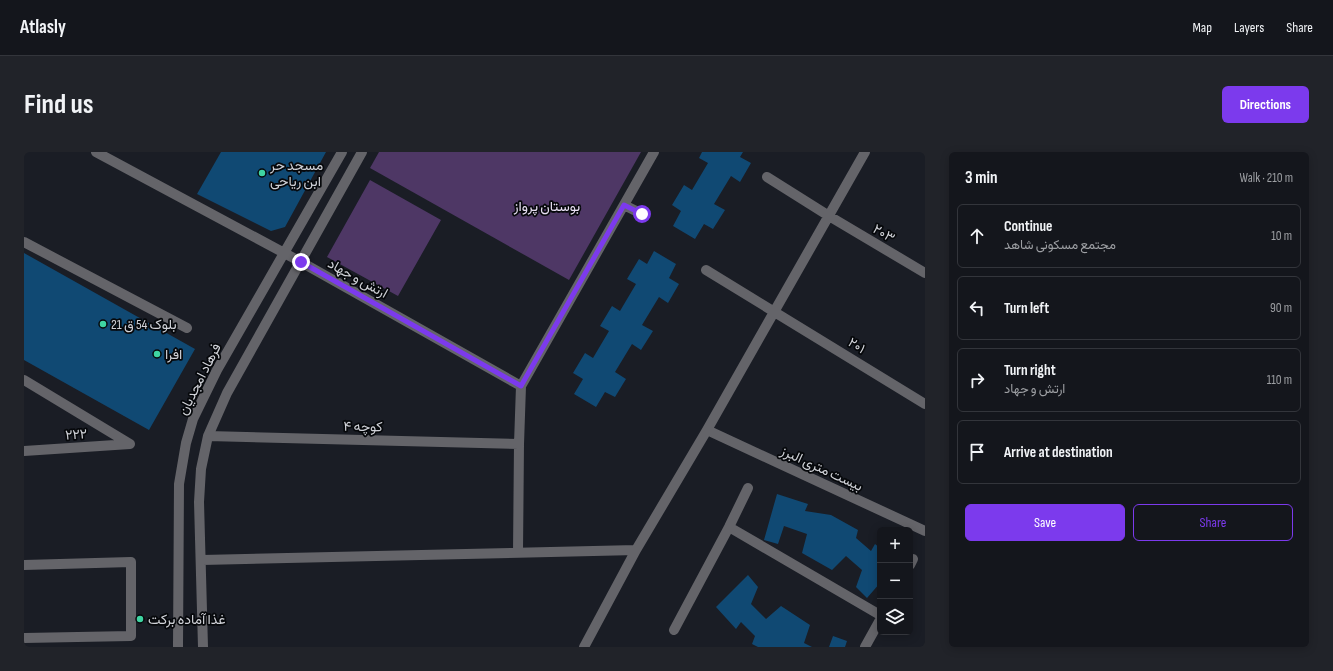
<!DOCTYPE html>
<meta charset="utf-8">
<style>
body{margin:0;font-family:"Sofia Sans Condensed",Vazirmatn,sans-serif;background:#212329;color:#f1f3f6}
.controls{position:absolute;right:12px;bottom:12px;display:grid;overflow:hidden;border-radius:6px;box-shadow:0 2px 10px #0003}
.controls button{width:36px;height:36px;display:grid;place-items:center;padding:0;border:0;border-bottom:1px solid #33353b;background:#14161c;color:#f1f3f6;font:20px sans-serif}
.stop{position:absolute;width:12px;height:12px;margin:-9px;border:3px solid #7c3aed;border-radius:50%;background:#fff}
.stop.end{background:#7c3aed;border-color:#fff;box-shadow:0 1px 4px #0008}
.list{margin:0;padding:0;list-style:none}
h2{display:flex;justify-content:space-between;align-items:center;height:52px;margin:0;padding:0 16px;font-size:17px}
h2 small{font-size:13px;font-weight:400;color:#9d9fa3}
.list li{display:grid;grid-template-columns:26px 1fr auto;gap:12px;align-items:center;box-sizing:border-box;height:64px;margin:0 8px 8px;padding:0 8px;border:1px solid #33353b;border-radius:6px}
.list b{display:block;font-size:15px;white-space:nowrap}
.list p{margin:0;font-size:13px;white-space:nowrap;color:#9d9fa3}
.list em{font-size:13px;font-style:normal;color:#9d9fa3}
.actions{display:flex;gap:8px;padding:12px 16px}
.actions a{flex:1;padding:9px 0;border:1px solid #7c3aed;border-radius:6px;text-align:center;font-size:14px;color:#7c3aed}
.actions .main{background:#7c3aed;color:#fff}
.icon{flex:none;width:22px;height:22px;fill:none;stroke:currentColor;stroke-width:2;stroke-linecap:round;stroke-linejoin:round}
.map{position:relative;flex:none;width:901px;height:495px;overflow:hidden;border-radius:6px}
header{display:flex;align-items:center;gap:24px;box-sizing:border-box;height:56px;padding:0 20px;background:#14161c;border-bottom:1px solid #33353b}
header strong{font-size:19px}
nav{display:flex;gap:22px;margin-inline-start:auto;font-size:14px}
.intro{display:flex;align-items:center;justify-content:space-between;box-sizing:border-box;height:96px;padding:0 24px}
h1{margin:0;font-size:28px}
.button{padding:10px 18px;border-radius:6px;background:#7c3aed;color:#fff;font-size:14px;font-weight:700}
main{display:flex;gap:24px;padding:0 24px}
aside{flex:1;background:#14161c;border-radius:6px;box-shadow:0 2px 10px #0003}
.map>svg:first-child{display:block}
.park{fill:#4e3765}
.building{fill:#104973}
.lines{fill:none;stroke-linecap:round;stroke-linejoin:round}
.minor{stroke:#646469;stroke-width:10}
.route{stroke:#7c3aed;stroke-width:5}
.poi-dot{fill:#3fd4a2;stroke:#06080b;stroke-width:1.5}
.labels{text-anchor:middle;stroke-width:3.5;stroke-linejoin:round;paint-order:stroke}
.poi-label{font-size:14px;fill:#d0d2d8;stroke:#06080b;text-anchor:start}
.park-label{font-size:14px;fill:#e9e0f4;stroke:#06080b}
.street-label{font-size:14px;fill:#d0d2d8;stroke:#06080b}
</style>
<header>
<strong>Atlasly</strong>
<nav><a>Map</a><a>Layers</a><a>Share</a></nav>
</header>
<div class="intro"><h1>Find us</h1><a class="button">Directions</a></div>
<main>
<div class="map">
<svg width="901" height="495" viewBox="0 0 901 495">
<rect width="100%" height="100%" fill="#1a1d25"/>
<path class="park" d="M355,0h262l-72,128 -199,-112z
M346,28l71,40 -43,76 -71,-39z"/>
<path class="building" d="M197,0h105l-41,75 -14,4 -74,-37z
M678,0h41l-3,5 11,6 -11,19 -9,-6 -17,28 11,6 -12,19 -9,-5 -9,15 -22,-13 8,-15 -9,-6 12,-20 8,5 16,-27 -9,-5z
M630,99l22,13 -7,14 10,6 -11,19 -9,-6 -17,28 11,6 -12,19 -9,-6 -17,28 11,7 -11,18 -10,-5 -9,15 -22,-13 9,-15 -10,-6 12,-20 8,5 16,-27 -9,-5 12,-20 8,5 16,-27 -9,-5 12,-20 8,5z
M0,101l171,96 -46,81 -125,-70z
M753,342l31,10 -3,7 26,4 27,15 -2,8 15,13 4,-7 5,4v35l-13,15 -11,-11 6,-17 -16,-14 -14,14 -30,-17 5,-19 -23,-8 -6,18 -14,-4z
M724,423l10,12 -7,17 15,15 15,-13 29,19 -6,18 8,4h-54l-6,-3 3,-8 -14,-14 -5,7 -20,-22z
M809,484l14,5 -2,6h-16z"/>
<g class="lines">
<path class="minor" d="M72,0l205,110 220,124
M743,25l62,39 96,57
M600,53l18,9
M0,90l163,86
M682,118l219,134
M0,228l106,64
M683,278l218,101
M184,284l311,8
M0,299l106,-7
M705,375l151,88
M494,400l1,-108 2,-58 133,-234
M178,408l434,-10
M0,413l107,-3v74l-107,2
M886,413l3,-6
M650,478l55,-103 19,-39
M154,495l1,-163 7,-41 7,-24 24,-49 125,-218
M179,495l-4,-145 2,-33 7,-33 19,-43 135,-241
M560,495l52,-97 71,-120 158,-278
M841,495l15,-27"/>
</g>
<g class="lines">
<path class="route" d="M277,110l220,124 103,-181 18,9"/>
</g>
<g class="poi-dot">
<circle cx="238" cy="21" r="4"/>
<circle cx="79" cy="172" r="4"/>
<circle cx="133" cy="202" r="4"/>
<circle cx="116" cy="467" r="4"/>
</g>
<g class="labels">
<g class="poi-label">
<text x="246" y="18">مسجد حر<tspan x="246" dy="16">ابن ریاحی</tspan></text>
<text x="87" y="177">بلوک 54 ق 21</text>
<text x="141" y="207">افرا</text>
<text x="124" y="472">غذا آماده برکت</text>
</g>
<g class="park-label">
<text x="523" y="59">بوستان پرواز</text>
</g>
<g class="street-label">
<text transform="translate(860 81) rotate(31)" y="5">۲۰۳</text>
<text transform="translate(334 126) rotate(29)" y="5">ارتش و جهاد</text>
<text transform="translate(833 193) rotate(32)" y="5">۲۰۱</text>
<text transform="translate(175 227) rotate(-63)" y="5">فرهاد امجدیان</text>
<text transform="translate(339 274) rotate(1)" y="5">کوچه ۴</text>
<text transform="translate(52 282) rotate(-4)" y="5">۲۲۲</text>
<text transform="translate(798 316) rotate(25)" y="5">بیست متری البرز</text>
</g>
</g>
</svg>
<div class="controls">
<button>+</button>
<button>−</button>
<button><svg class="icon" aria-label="layers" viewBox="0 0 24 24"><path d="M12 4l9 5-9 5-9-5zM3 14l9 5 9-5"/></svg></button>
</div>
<div class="stop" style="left:618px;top:62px"></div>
<div class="stop end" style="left:277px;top:110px"></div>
</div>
<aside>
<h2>3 min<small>Walk · 210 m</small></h2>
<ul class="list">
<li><svg class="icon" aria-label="ahead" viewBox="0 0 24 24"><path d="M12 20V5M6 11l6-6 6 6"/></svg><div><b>Continue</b><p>مجتمع مسکونی شاهد</p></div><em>10 m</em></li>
<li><svg class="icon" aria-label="left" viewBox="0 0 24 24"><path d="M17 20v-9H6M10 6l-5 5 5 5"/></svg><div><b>Turn left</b></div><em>90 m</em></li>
<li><svg class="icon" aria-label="right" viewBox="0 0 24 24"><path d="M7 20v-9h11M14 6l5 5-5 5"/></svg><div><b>Turn right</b><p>ارتش و جهاد</p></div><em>110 m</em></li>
<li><svg class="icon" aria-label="arrive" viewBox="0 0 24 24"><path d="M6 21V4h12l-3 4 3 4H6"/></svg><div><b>Arrive at destination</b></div></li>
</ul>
<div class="actions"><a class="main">Save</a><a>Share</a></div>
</aside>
</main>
